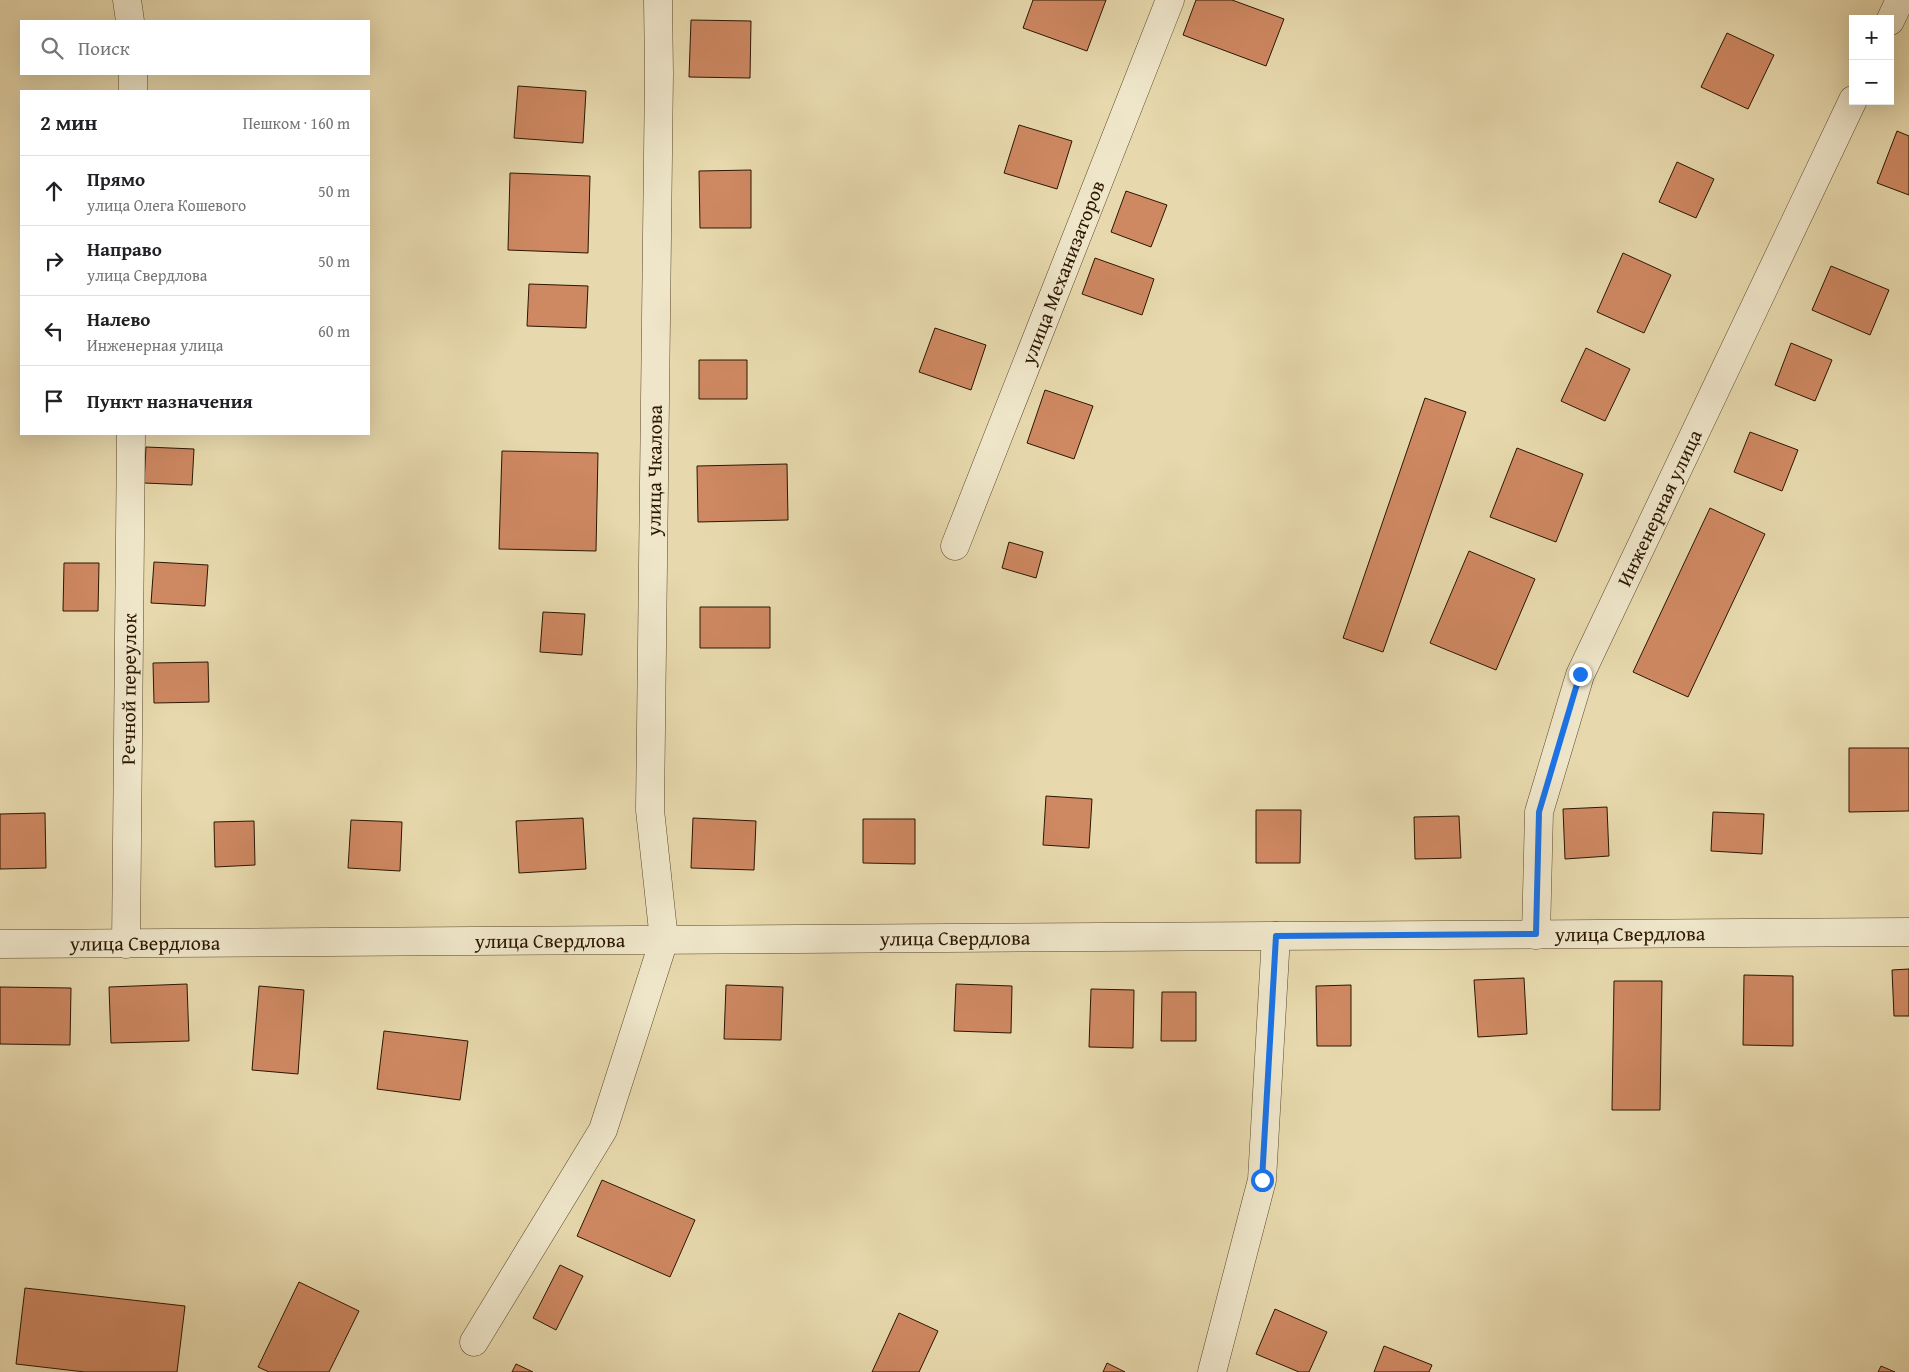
<!DOCTYPE html>
<html lang="ru">
<meta charset="utf-8">
<style>
body{margin:0;font-family:"Gentium Book Plus",serif;background:#f2f2f2;color:#202124}
.controls{position:absolute;right:15px;top:15px;display:grid;overflow:hidden;border-radius:0px;box-shadow:0 5px 20px #0002}
.controls button{width:45px;height:45px;display:grid;place-items:center;padding:0;border:0;border-bottom:1px solid #e0e0e0;background:#fff;color:#202124;font:25px sans-serif}
.stop{position:absolute;width:15px;height:15px;margin:-11px;border:4px solid #1a73e8;border-radius:50%;background:#fff}
.stop.end{background:#1a73e8;border-color:#fff;box-shadow:0 1px 5px #0008}
.list{margin:0;padding:0;list-style:none}
h2{display:flex;justify-content:space-between;align-items:center;height:65px;margin:0;padding:0 20px;font-size:21px}
h2 small{font-size:16px;font-weight:400;color:#757577}
.list li{display:grid;grid-template-columns:32px 1fr auto;gap:15px;align-items:center;box-sizing:border-box;height:70px;padding:0 20px;border-top:1px solid #e0e0e0}
.list b{display:block;font-size:19px;white-space:nowrap}
.list p{margin:0;font-size:16px;white-space:nowrap;color:#757577}
.list em{font-size:16px;font-style:normal;color:#757577}
.icon{flex:none;width:28px;height:28px;fill:none;stroke:currentColor;stroke-width:2;stroke-linecap:round;stroke-linejoin:round}
.map{position:relative;flex:none;width:1909px;height:1372px;overflow:hidden}
.search{position:absolute;background:#fff;box-shadow:0 5px 20px #0002;left:20px;top:20px;width:350px;height:55px;display:flex;align-items:center;gap:12px;box-sizing:border-box;padding:0 18px;border-radius:0px;color:#757577;font-size:19px}
.panel{position:absolute;background:#fff;box-shadow:0 5px 20px #0002;left:20px;top:90px;width:350px;height:345px;border-radius:0px}
.map>svg:first-child{display:block}
.building{fill:#ce8862;stroke:#2b1600}
.lines{fill:none;stroke-linecap:round;stroke-linejoin:round}
.minor-casing{stroke:#5a472b;stroke-width:29}
.minor{stroke:#efe6ca;stroke-width:28}
.route{stroke:#1a73e8;stroke-width:6}
.labels{text-anchor:middle;stroke-width:4;stroke-linejoin:round;paint-order:stroke}
.street-label{font-size:20px;fill:#2b1600;stroke:#efe6ca}
</style>
<div class="map">
<svg width="1909" height="1372" viewBox="0 0 1909 1372">
<rect width="100%" height="100%" fill="#e7d9ad"/>
<filter id="stains"><feTurbulence type="fractalNoise" baseFrequency=".004" numOctaves="4"/><feColorMatrix values="0 0 0 0 .2 0 0 0 0 .09 0 0 0 0 .02 0 0 0 .5 -.17"/></filter>
<radialGradient id="worn" r=".72"><stop offset=".6" stop-color="#630" stop-opacity="0"/><stop offset="1" stop-color="#630" stop-opacity=".3"/></radialGradient>
<path class="building" d="M1033,0h73l-19,51 -64,-23z
M1196,0h36l52,19 -18,47 -83,-31z
M691,20l60,1 -1,57 -61,-1z
M1727,33l47,22 -26,54 -47,-22z
M518,86l68,5 -3,52 -69,-5z
M1019,125l53,16 -15,48 -53,-16z
M1897,131l12,5v59l-32,-12z
M1677,162l37,17 -18,39 -37,-16z
M751,170v58h-51l-1,-57z
M510,173l80,3 -2,77 -80,-3z
M1126,191l41,14 -16,42 -40,-15z
M1623,253l48,22 -27,58 -47,-21z
M1095,258l59,21 -12,36 -60,-21z
M1831,266l58,24 -19,45 -58,-25z
M529,284l59,2 -2,42 -59,-2z
M935,328l51,17 -15,45 -52,-18z
M1791,343l41,17 -17,41 -40,-16z
M1586,348l44,21 -25,52 -44,-20z
M699,360h48v39h-48z
M1045,390l48,16 -19,53 -47,-16z
M1425,398l41,14 -83,240 -40,-14z
M1750,432l48,18 -16,41 -48,-19z
M146,447l48,2 -2,36 -48,-2z
M1517,448l66,26 -27,68 -66,-25z
M502,451l96,2 -2,98 -97,-2z
M787,464l1,56 -90,2 -1,-56z
M1710,508l55,26 -77,163 -55,-25z
M1009,542l34,10 -7,26 -34,-10z
M1469,551l66,28 -39,91 -66,-27z
M154,562l54,3 -3,41 -54,-3z
M64,563h35l-1,48h-35z
M700,607h70v41h-70z
M543,612l42,2 -3,41 -42,-3z
M208,662l1,40 -55,1 -1,-40z
M1849,748h60v63l-60,1z
M1046,796l46,3 -3,49 -46,-3z
M1607,807l2,49 -44,3 -2,-50z
M1256,810h45l-1,53h-44z
M1713,812l51,2 -2,40 -51,-3z
M45,813l1,55 -46,1v-55z
M1459,816l2,42 -46,1 -1,-42z
M583,818l3,51 -67,4 -3,-52z
M693,818l63,3 -2,49 -63,-2z
M863,819h52v45l-52,-1z
M351,820l51,2 -2,49 -52,-3z
M254,821l1,44 -40,2 -1,-45z
M1909,969v47h-15l-2,-46z
M1744,975l49,1v70l-50,-1z
M1524,978l3,56 -49,3 -4,-57z
M1614,981h48l-2,129h-48z
M187,984l2,57 -78,2 -2,-56z
M956,984l56,2 -1,47 -57,-2z
M726,985l57,2 -2,53 -57,-1z
M1351,985v61h-34l-1,-60z
M259,986l45,4 -6,84 -46,-4z
M0,987l71,1 -1,57 -70,-1z
M1091,989l43,1 -1,58 -44,-1z
M1162,992h34v49h-35z
M384,1031l84,10 -8,59 -83,-11z
M602,1180l93,40 -25,57 -93,-41z
M560,1265l23,11 -27,54 -23,-12z
M299,1282l60,29 -30,61h-60l-11,-5z
M25,1288l160,18 -8,66h-92l-69,-8z
M1275,1309l52,23 -18,40h-10l-43,-18z
M899,1313l39,18 -19,41h-47z
M1384,1346l48,19 -3,7h-55z
M1107,1363l18,9h-22z
M516,1364l17,8h-21z
M1881,1366l14,6h-17z"/>
<g class="lines">
<defs>
<g id="minor">
<path d="M127,0l3,21"/>
<path d="M1890,21l10,-21"/>
<path d="M133,91v-17"/>
<path id="s1" d="M955,546l215,-546"/>
<path id="s2" d="M1536,935l3,-123 41,-137 273,-575"/>
<path id="s3" d="M0,944l1909,-12"/>
<path id="s4" d="M126,944l5,-510"/>
<path id="s5" d="M474,1342l129,-212 61,-190 -14,-130 9,-737 -1,-73"/>
<path d="M1212,1372l50,-192 14,-244"/>
</g>
</defs>
<use href="#minor" class="minor-casing"/>
<use href="#minor" class="minor"/>
</g>
<g class="lines">
<path class="route" d="M1262,1180l14,-244 260,-2 3,-122 41,-138"/>
</g>
<g class="labels">
<g class="street-label">
<text dy="7" stroke="none"><textPath href="#s1" startOffset="294">улица Механизаторов</textPath></text>
<text dy="7" stroke="none"><textPath href="#s5" startOffset="918">улица Чкалова</textPath></text>
<text dy="7" stroke="none"><textPath href="#s2" startOffset="451">Инженерная улица</textPath></text>
<text dy="7" stroke="none"><textPath href="#s4" startOffset="255">Речной переулок</textPath></text>
<text dy="7" stroke="none"><textPath href="#s3" startOffset="1630">улица Свердлова</textPath></text>
<text dy="7" stroke="none"><textPath href="#s3" startOffset="955">улица Свердлова</textPath></text>
<text dy="7" stroke="none"><textPath href="#s3" startOffset="550">улица Свердлова</textPath></text>
<text dy="7" stroke="none"><textPath href="#s3" startOffset="145">улица Свердлова</textPath></text>
</g>
</g>
<rect width="100%" height="100%" filter="url(#stains)"/>
<rect width="100%" height="100%" fill="url(#worn)"/>
</svg>
<div class="controls">
<button>+</button>
<button>−</button>
</div>
<div class="stop" style="left:1262px;top:1180px"></div>
<div class="stop end" style="left:1580px;top:674px"></div>
<div class="search"><svg class="icon" aria-label="search" viewBox="0 0 24 24"><circle cx="10" cy="10" r="6"/><path d="M15 15l6 6"/></svg>Поиск</div>
<section class="panel">
<h2>2 мин<small>Пешком · 160 m</small></h2>
<ul class="list">
<li><svg class="icon" aria-label="ahead" viewBox="0 0 24 24"><path d="M12 20V5M6 11l6-6 6 6"/></svg><div><b>Прямо</b><p>улица Олега Кошевого</p></div><em>50 m</em></li>
<li><svg class="icon" aria-label="right" viewBox="0 0 24 24"><path d="M7 20v-9h11M14 6l5 5-5 5"/></svg><div><b>Направо</b><p>улица Свердлова</p></div><em>50 m</em></li>
<li><svg class="icon" aria-label="left" viewBox="0 0 24 24"><path d="M17 20v-9H6M10 6l-5 5 5 5"/></svg><div><b>Налево</b><p>Инженерная улица</p></div><em>60 m</em></li>
<li><svg class="icon" aria-label="arrive" viewBox="0 0 24 24"><path d="M6 21V4h12l-3 4 3 4H6"/></svg><div><b>Пункт назначения</b></div></li>
</ul>
</section>
</div>
